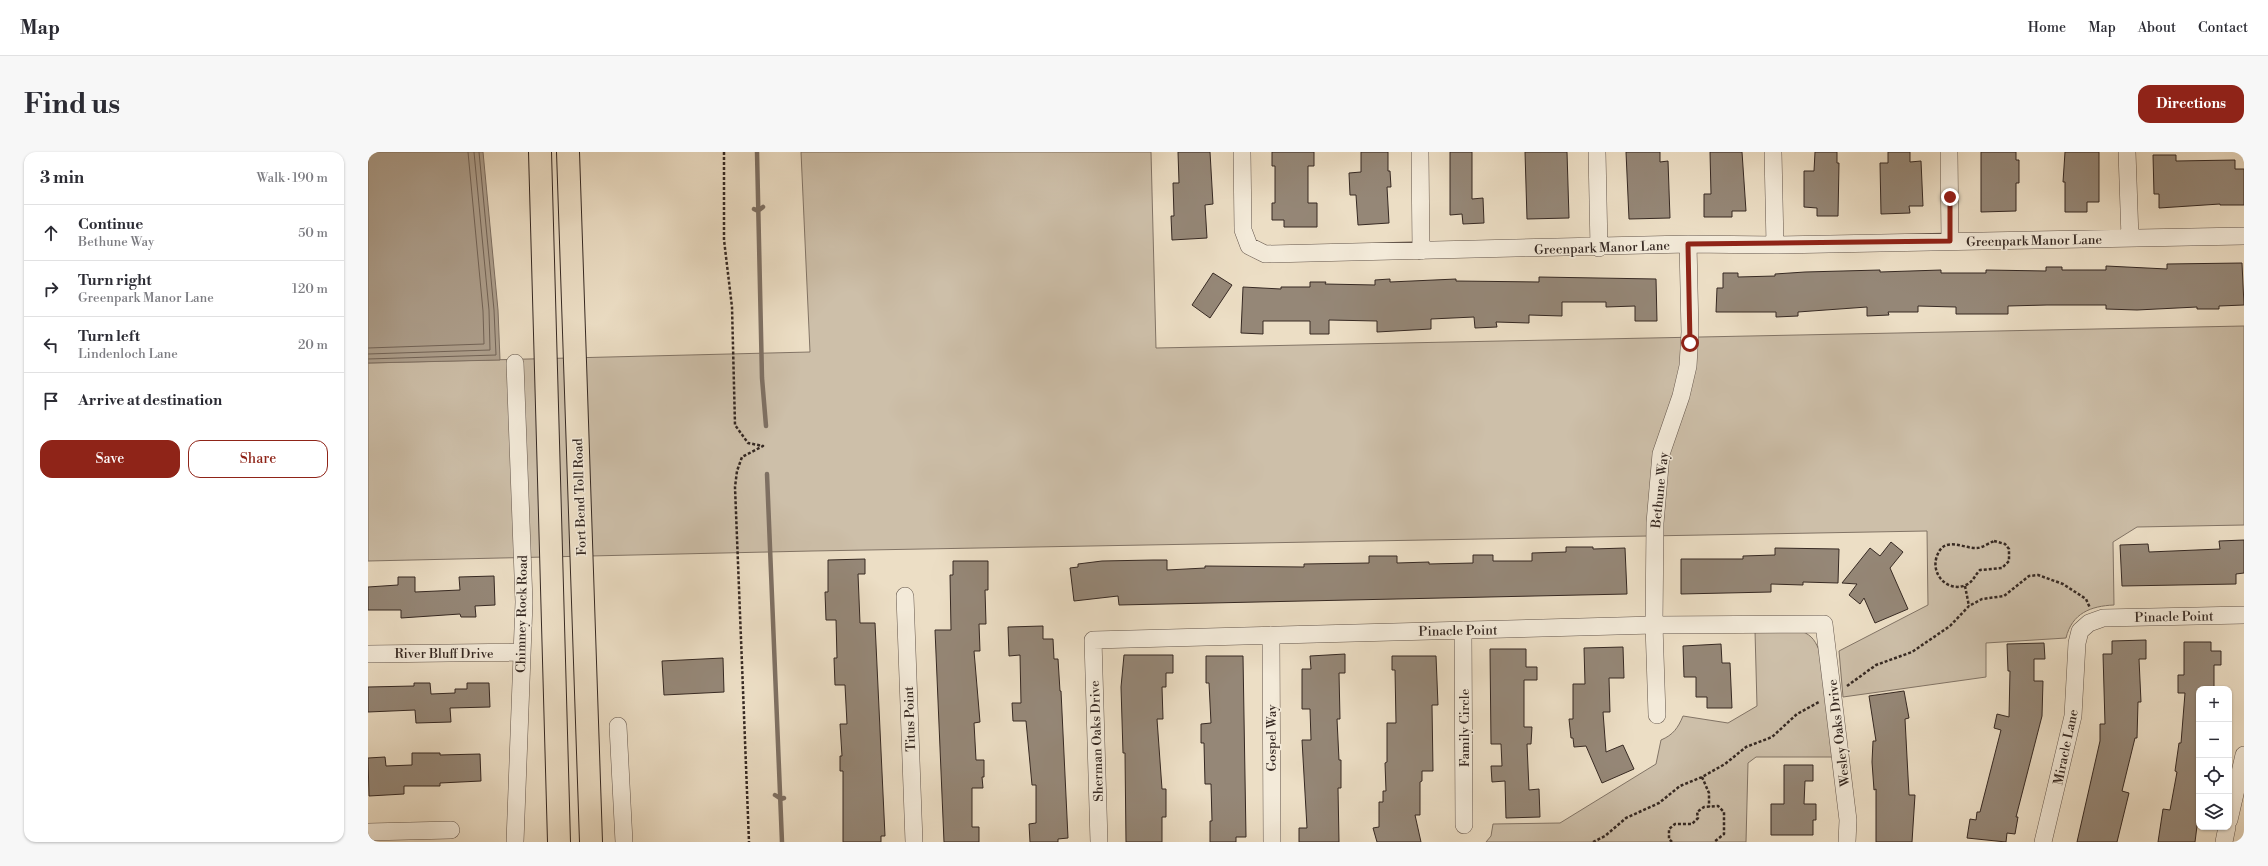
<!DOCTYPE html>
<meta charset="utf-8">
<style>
body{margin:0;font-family:"Libre Bodoni",serif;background:#f7f7f7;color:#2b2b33}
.controls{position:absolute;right:12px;bottom:12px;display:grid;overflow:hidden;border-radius:8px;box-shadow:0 1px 3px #0004}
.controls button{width:36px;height:36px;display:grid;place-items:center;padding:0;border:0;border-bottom:1px solid #e1e1e2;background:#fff;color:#2b2b33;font:20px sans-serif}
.stop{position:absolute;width:12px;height:12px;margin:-9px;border:3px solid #8f2418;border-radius:50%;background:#fff}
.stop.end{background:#8f2418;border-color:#fff;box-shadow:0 1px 4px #0008}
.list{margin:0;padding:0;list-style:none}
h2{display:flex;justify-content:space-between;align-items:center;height:52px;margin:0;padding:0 16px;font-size:17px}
h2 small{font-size:13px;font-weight:400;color:#7c7c81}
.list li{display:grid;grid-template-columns:26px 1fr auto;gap:12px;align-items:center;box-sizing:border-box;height:56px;padding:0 16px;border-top:1px solid #e1e1e2}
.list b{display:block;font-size:15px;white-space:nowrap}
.list p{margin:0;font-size:13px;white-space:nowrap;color:#7c7c81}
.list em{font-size:13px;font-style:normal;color:#7c7c81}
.actions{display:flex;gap:8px;padding:12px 16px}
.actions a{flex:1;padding:9px 0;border:1px solid #8f2418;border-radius:12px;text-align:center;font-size:14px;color:#8f2418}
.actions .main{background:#8f2418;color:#fff}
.icon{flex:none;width:22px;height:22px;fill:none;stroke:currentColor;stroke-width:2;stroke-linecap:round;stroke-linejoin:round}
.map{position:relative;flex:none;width:1876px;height:690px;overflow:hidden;border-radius:12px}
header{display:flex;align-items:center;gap:24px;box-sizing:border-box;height:56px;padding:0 20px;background:#fff;border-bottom:1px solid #e1e1e2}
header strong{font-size:19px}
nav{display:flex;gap:22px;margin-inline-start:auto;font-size:14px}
.intro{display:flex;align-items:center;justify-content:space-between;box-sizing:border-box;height:96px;padding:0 24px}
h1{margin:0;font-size:28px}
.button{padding:10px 18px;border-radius:12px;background:#8f2418;color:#fff;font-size:14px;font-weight:700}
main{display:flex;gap:24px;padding:0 24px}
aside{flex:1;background:#fff;border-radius:12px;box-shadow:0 1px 3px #0004}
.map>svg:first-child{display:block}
.green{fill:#cdbfa9;stroke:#827466}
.water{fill:#aea08e;stroke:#7e7063}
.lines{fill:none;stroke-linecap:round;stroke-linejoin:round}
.shore{stroke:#726458;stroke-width:1}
.stream{stroke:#7e7063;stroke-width:4.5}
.building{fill:#958777;stroke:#362923}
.minor-casing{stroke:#64564c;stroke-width:18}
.motorway-casing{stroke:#362923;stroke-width:24}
.path{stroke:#362923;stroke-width:2.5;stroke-dasharray:3 2;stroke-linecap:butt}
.minor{stroke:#f3ead9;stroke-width:17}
.motorway{stroke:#ecdec5;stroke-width:22}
.route{stroke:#8f2418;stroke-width:5}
.labels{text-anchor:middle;stroke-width:3;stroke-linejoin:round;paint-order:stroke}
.street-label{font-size:13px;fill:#362923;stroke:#f3ead9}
</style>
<header>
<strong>Map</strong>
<nav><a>Home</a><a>Map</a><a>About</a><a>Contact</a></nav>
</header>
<div class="intro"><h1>Find us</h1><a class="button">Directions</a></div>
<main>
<aside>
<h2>3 min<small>Walk · 190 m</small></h2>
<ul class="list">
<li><svg class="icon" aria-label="ahead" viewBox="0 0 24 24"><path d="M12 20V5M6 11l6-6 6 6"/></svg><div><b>Continue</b><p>Bethune Way</p></div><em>50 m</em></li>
<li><svg class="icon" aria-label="right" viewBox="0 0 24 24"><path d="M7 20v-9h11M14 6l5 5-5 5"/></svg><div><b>Turn right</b><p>Greenpark Manor Lane</p></div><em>120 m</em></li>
<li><svg class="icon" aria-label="left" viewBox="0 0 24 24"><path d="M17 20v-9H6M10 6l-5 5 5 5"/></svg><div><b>Turn left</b><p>Lindenloch Lane</p></div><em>20 m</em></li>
<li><svg class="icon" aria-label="arrive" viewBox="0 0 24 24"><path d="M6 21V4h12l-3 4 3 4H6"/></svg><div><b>Arrive at destination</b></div></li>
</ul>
<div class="actions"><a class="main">Save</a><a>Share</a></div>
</aside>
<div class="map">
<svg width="1876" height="690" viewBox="0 0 1876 690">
<rect width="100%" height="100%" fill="#ecdec5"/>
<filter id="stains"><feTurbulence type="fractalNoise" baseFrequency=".005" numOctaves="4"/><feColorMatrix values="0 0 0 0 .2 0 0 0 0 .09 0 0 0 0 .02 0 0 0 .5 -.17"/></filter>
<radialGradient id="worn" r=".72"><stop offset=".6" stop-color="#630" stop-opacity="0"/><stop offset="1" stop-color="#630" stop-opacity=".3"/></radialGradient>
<path class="green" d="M433,0h350l5,196 1088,-22v199l-107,2 -24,15 1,63c-23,1 -42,8 -48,33l-80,5v34l-143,20 -4,-46 89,-46 -1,-74 -1115,20 -444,10v-198l442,-11z
M1430,478c12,4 16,8 21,20l14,107h-77l-8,6 -2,79h-260l5,-6 2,-12 67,-1 96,-59 5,-24c12,-5 17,-12 22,-24l45,7 29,-17 -2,-75z"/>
<path class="water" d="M0,0h115l15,158 2,50 -132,3z"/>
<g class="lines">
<path class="shore" d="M0,196l116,-4 -1,-33 -15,-159
M0,202l122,-4 -1,-40 -15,-158
M0,207l128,-4 -2,-45 -15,-158"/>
<path class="stream" d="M389,0l5,226 4,48
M386,57l4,2 5,-4
M399,322l15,368
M407,643l6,4 3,-1"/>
</g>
<path class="building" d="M810,0h32l3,52 -8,1 2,33 -35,2 -1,-24h3l-1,-33h6z
M904,0h42v14h-6v37h9v24h-33v-7h-12v-17h3v-37h-3z
M993,0h27v19h2l1,16h-4l2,36 -31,2 -2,-30h-6l-1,-22 12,-1z
M1082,0h22v47l11,-1 1,25 -21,1 -1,-10 -12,1z
M1157,0h42l2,66 -42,1z
M1258,0h34v10l8,-1 2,57 -41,1z
M1342,0h32l4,59h-14v6h-28v-23h7z
M1447,0h22v11h2l-1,53h-21v-8l-13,-1v-36h10z
M1520,0h22v10l11,-1 2,45h-14l1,7 -29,1 -1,-51h8z
M1613,0h35v8h3v23h-3v28l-35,1z
M1697,0h34v50h-12v10h-22v-30h-2z
M1785,3h23v6l59,-1v9h9v36h-24v-1l-61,4v-14h-5z
M1874,111l2,42 -25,1v3h-22v-2l-60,3 -31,-1v-4h-59l-39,1v8h-52v-7l-38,-1v6h-30l1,3 -22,1v-9l-69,5v4l-22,1v-5h-60l1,-24h6v-15h15v4l37,-1v-2l30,-2 75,-2v2l61,-2v3h45v-3l60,1v-4h16v3h44v-4l61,3v-5z
M845,121l19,12 -22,33 -18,-13z
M1171,125l117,2 1,42h-22v-15l-29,1v-5h-44v14l-33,-1v8l-33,-1 1,5 -22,1 -1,-11 -43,2v10l-54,3v-11l-48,-1v14h-19v-13h-47v13l-22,-1 2,-46 38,2v-2h29v-5h16l-1,2 50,1v-5l15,-1v3l66,-3v2l83,1z
M1876,388v33l-8,1v10l-114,2 -2,-41 28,-1 1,8 71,-3 -1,-8z
M1523,390l12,10 -13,16 18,41 -33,14 -11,-25 -4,6 -11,-9 8,-11 -15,-1 28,-35 10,8z
M1198,395h27v2l32,-1 2,46 -508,11 -1,-9 -44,5 -4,-33 8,-1v-3l24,-3 51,-1h14v10l38,-2v-2l99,1v-3l65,-1v-7h28v7l32,-1v2l44,-1v-8h20v6h39v-8l34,-1z
M1407,396l64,1 -1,34 -35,-1v3l-32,-1v8l-90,2v-35h62v-3l32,-1z
M497,407v15h-7l2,49h15l10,213h-4v6h-38v-71h-3v-15h2l-2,-32h7l-2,-39h-10l-1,-27h3l-1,-38h-10l-1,-28h3v-32z
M585,409h35v29h-3l1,34h-7l1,27h-6l6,71 -6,1 2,37h8v17h-2l1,11h-11v39h7v15h-35l-9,-212h16l-1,-55h3z
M126,424l1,29 -20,1 1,11h-15l-1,-3 -59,4v-8h-33v-23l30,-2v-8h17v15l45,-2 -1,-13z
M675,474v13h10l1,20h4l2,32h1l7,147 -10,1v3h-28l-1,-18 7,-1v-38h-4l-6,-64h-13l-1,-18h9l-1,-48 -11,1 -1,-29z
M1778,488v19h-7l2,43h-3l-1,36h-2l-13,53 7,2 -12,49h-40l23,-101v-17h5l-2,-70h9v-13z
M1816,490h27v9h10v14h-7v24h-15v121l-4,32h-37l5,-33 7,1 7,-38 -2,-1 4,-28h2l4,-50h-7v-18h6z
M1676,491l1,16h-11v22h9l-1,35 -26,101h2l-3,17 -8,-1 -1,9 -39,-4 3,-19 6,1 1,-8h3l21,-82 -7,-2 3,-14 12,3 1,-46h-2l-1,-27z
M1353,492l1,19h8l2,45h-25v-11h-11v-20h-12l-1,-31z
M1255,495l1,31h-15l1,34h-7l3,40 17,-7 11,24 -32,14 -16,-37 -12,1 -1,-9h-2l-2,-19h4v-35h12l-1,-36z
M1122,497h36v18h11v13h-13v47h8l-1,17h-4l2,46 10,-1 1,28 -34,1 -1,-37 -13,1 -1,-16h11l-1,-22h-10z
M977,502v19h-6l1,46h-3l2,41h2v28h-3l1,54h-40v-14h8l-5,-88h9l-1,-31h-8v-40h9l-1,-13z
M756,503h49v18h-7v14h-4l1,32h-6l5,70h4v28h-4v25h-36l-1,-89h-2l-2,-66z
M838,504h37l3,181h-10v5h-26v-21h2l-1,-37h-6l-1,-41h-3v-19l10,-1 -2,-40h-3z
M1024,504h44l2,49h-6l1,66h-11v10l-2,1v33h-5l6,27h-44l-4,-14 6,-1v-25h4v-11h3l-1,-28 2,-1v-39h9l-1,-53h-3z
M355,506l1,34 -60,3 -2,-34z
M46,531h16l1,11 24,-1v-4h12v-6h22l1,24 -40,1 1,14 -35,1 -1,-13 -47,2v-25l46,-1z
M1536,539l5,27 -4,1 4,76h6l-3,47h-36v-53l-2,1 -2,-28 1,-21h3l-7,-45z
M44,601h28v2l40,-1 1,27 -41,2v3h-36v8l-35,2 -1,-38 17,-1 1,9 26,-1z
M1416,613h29v16h-8l-1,23h12v16h-3v15h-42v-31h13z"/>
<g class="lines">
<defs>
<path id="minor" d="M874,0l1,78 6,16 16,8 423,-10 87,1 469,-9
M1052,0l1,99
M1229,0l2,96
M1405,0l2,93
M1581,0l1,89
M1759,0l3,86
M537,444l9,246
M1095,478l1,195
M903,483l1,207
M0,502l153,-2
M1289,563l-3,-90 1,-102 6,-69 20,-58 7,-30 2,-34 -2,-88
M250,574l6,116
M1861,668l15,-65
M0,680l83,-2
M147,690l9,-240 -9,-239
M731,690l-6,-202 561,-15 170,-1 24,196 -1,22
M1675,690l30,-126 4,-73 3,-12 9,-8 14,-5 141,-3
M1856,690l3,-15"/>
<path id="motorway" d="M172,0l19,690
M200,0l23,690"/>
</defs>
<use href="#minor" class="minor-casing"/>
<use href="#motorway" class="motorway-casing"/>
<path class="path" d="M356,0v88l8,67 3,118 13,18 15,3 -21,11 -5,14 -2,16 14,355
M1626,389l11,3 4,5v12l-7,7 -22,2c-5,5 -7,12 -14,15 -18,8 -36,-11 -29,-29 7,-21 27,-7 40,-8 5,0 12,-5 17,-7z
M1597,434l4,20
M1479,534l29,-21 36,-13 38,-26 19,-20 13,-7 22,-3 25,-20 9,-1 25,9 23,15 4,9
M1334,625l7,16v14
M1225,690l12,-6 21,-18 33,-15 21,-17 22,-9 23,-13 21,-17 26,-10 25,-23 22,-12
M1304,690l-3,-3v-10l6,-5h17l6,-6 -1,-6 7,-5 14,-1 6,6v22l-10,8"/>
<use href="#minor" class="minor"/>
<use href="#motorway" class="motorway"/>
</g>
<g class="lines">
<path class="route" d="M1322,191l-2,-99 262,-3v-44"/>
</g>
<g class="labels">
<g class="street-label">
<text transform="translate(1666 88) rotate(-1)" y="5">Greenpark Manor Lane</text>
<text transform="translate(1234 95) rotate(-2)" y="5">Greenpark Manor Lane</text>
<text transform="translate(1291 338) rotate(-84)" y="5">Bethune Way</text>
<text transform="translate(211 345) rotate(-92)" y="5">Fort Bend Toll Road</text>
<text transform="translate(153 462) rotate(-89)" y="5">Chimney Rock Road</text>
<text transform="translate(1806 464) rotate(-1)" y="5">Pinacle Point</text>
<text transform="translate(1090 478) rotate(-1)" y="5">Pinacle Point</text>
<text x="76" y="506">River Bluff Drive</text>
<text transform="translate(541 567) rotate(-92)" y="5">Titus Point</text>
<text transform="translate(1096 576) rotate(-90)" y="5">Family Circle</text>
<text transform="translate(1470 581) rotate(-97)" y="5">Wesley Oaks Drive</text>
<text transform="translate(903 586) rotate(-90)" y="5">Gospel Way</text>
<text transform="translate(728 589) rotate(-92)" y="5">Sherman Oaks Drive</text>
<text transform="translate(1697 595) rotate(-78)" y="5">Miracle Lane</text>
</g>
</g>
<rect width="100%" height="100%" filter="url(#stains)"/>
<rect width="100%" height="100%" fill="url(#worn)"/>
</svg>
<div class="controls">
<button>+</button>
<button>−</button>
<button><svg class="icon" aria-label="locate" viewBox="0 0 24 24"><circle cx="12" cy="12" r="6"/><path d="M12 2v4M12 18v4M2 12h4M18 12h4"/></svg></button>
<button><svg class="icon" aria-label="layers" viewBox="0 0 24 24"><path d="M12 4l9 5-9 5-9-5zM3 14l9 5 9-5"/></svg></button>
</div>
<div class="stop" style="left:1322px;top:191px"></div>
<div class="stop end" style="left:1582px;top:45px"></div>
</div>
</main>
